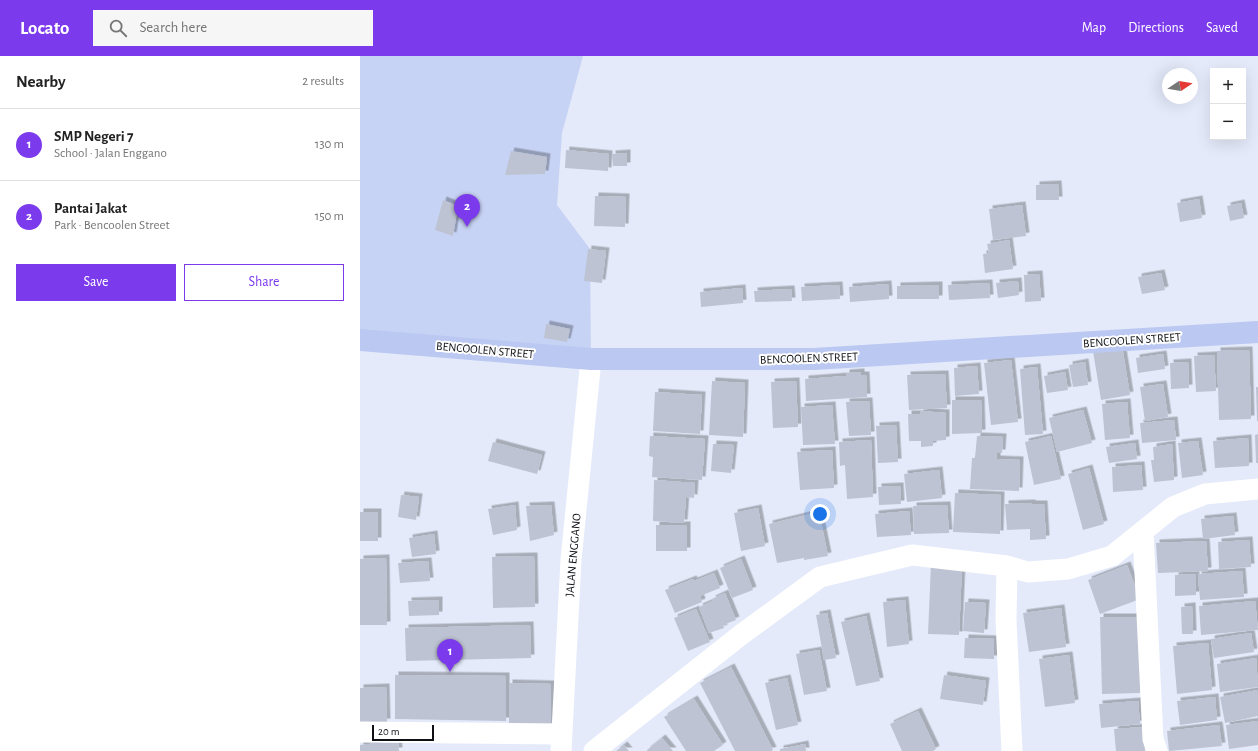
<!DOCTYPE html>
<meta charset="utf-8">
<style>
body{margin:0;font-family:"Alegreya Sans",sans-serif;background:#f6f6f6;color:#222}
.controls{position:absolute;right:12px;top:12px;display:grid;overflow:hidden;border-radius:0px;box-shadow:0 4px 16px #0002}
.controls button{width:36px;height:36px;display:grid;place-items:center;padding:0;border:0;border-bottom:1px solid #e0e0e0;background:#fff;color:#222;font:20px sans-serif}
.compass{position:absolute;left:802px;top:12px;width:36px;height:36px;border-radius:50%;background:#fff;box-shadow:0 4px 16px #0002;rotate:78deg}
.scale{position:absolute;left:12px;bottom:10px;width:62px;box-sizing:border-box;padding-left:4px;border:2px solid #0e1015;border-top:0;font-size:11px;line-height:14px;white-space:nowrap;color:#0e1015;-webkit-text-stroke:3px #fff;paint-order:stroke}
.you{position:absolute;left:460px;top:458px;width:14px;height:14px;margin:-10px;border:3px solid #fff;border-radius:50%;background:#1a73e8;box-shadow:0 0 0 6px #1a73e833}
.badge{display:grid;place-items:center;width:26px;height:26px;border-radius:50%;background:#7c3aed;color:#fff;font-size:13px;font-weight:700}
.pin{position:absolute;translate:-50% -33px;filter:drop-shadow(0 1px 2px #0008)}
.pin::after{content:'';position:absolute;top:21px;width:14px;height:12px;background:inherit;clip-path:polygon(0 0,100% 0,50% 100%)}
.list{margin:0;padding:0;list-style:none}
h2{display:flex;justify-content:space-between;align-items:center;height:52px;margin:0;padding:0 16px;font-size:17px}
h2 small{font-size:13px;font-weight:400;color:#767676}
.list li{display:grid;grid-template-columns:26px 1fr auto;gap:12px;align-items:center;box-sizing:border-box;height:72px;padding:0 16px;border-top:1px solid #e0e0e0}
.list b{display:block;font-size:15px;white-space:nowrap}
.list p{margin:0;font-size:13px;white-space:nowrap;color:#767676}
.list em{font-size:13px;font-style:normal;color:#767676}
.actions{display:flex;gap:8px;padding:12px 16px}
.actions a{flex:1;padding:9px 0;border:1px solid #7c3aed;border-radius:0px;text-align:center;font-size:14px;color:#7c3aed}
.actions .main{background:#7c3aed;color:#fff}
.icon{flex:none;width:22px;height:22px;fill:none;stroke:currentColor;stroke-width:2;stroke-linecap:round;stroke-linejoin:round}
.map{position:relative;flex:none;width:898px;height:695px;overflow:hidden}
header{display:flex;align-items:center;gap:24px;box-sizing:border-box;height:56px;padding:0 20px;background:#7c3aed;color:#fff}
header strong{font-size:19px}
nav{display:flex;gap:22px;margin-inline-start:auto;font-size:14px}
.search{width:280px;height:36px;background:#f6f6f6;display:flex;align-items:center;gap:10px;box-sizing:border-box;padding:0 14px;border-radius:0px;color:#767676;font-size:15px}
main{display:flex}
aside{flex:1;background:#fff}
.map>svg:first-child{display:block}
.green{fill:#c7d3f5}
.building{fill:#bdc3d2;filter:url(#shadow)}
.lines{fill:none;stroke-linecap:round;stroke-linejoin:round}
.minor{stroke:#fff;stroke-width:21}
.major{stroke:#bac8f2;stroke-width:22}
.labels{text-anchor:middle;stroke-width:4;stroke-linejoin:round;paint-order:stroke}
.street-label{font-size:12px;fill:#0e1015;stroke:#fff}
</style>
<header>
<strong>Locato</strong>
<div class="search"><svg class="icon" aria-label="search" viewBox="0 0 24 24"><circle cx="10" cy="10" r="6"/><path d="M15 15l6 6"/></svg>Search here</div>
<nav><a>Map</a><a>Directions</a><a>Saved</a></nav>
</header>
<main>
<aside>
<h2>Nearby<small>2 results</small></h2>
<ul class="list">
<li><span class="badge">1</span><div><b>SMP Negeri 7</b><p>School · Jalan Enggano</p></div><em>130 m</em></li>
<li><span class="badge">2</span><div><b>Pantai Jakat</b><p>Park · Bencoolen Street</p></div><em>150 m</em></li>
</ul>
<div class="actions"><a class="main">Save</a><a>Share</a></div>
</aside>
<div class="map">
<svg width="898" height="695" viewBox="0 0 898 695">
<defs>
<filter id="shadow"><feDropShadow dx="3.5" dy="-3.5" stdDeviation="0" flood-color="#0004"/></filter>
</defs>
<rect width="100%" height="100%" fill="#e4eafa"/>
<path class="green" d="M0,0h223l-21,77 -5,72 33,44 1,110 -231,-19z"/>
<path class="building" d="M206,94l43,4 -1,17 -43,-3z
M151,95l36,6 -2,17 -40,1z
M267,97v13h-14l-1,-12z
M698,128l1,16h-23v-15z
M235,140l31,1 -1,30 -31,-1z
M839,143l3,19 -22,4 -3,-19z
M83,144l15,6 -5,30 -18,-6z
M881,147l3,15 -14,3 -3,-15z
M662,149l4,31 -33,4 -4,-31z
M649,184l4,29 -28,4 -2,-19 6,-1 -2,-9z
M228,193l18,2 -4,32 -18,-2z
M801,217l4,17 -23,4 -4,-17z
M679,218l2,27 -16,1 -1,-27z
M658,225l1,14 -21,3 -2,-15z
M629,227l1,15 -41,2 -1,-15z
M528,228l1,15 -39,3 -1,-15z
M479,229l1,14 -38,2 -1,-14z
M579,229v14h-42v-13z
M382,232l1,15 -42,4 -1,-15z
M431,233l1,12 -37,1 -1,-11z
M186,268l24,5 -3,13 -23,-4z
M762,290l8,49 -29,5 -8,-49z
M889,294l2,69 -32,1 -2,-69z
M803,298l2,15 -27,4 -2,-15z
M854,299l2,36 -20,1 -2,-36z
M651,304l7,62 -27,3 -7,-62z
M725,306l3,23 -15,2 -4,-22z
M828,306l1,26 -18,1 -1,-26z
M617,310l2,28 -24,2 -1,-28z
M677,311l6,67 -18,1 -5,-66z
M501,316v3h5l1,22 -61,4 -1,-22 41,-3v-3z
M705,316l3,18 -21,3 -3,-17z
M585,318l2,34 -38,2 -2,-35z
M352,325l33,2 -2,54 -34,-2z
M436,325l2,46 -25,1 -2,-46z
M803,328l5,33 -23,4 -5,-34z
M896,331h2v34h-1z
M295,336l47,3 -2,39 -47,-3z
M592,344h29l1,33 -30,1z
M509,345l2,34 -22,1 -3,-34z
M767,346l3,36 -25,2 -3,-36z
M472,349l3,39 -32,1 -2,-38z
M723,354l9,33 -35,9 -8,-34z
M560,355l26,2v27l-13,1v5l-12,1v-6h-12l-1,-27h12z
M814,364l2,20 -34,3 -2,-20z
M536,369l2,37 -20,1 -2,-37z
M898,378v29h-2l-1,-28z
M290,380l55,3 -3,41 -50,-3 1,-20 -4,-1z
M617,380l26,1 -1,16h-5v6l23,1 -1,31 -49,-2 2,-31h3z
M691,380l10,43 -27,6 -9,-43z
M888,382l1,28 -34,2 -2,-27z
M511,384l2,57 -26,2 -2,-34 -5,1 -1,-24z
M838,385l5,34 -21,3 -4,-35z
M133,386l49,13 -5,19 -49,-13z
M775,387l2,16 -28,4 -3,-16z
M353,388l21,1 -3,28 -20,-2z
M812,388l2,36 -20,2 -3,-22h3l-1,-13z
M472,394l2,38 -34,2 -3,-38z
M781,409l2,25 -30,2 -1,-25z
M729,412l15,56 -21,6 -15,-56z
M579,414l3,28 -35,4 -3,-28z
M294,424l41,3 -1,15 -8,-1 -2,26 -31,-2z
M540,430l1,18 -22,1 -1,-18z
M595,437l46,2 -1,39 -47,-2z
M41,439l18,2 -3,23 -18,-3z
M672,447v1h12l2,35 -16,1v-11l-23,1 -2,-26z
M155,449l2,25 -24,5 -5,-26z
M191,449l3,30 -24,6 -4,-35z
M587,449l2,28 -35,1 -1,-28z
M398,452l7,38 -24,5 -7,-38z
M549,455l2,24 -34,2 -2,-23z
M0,456h18v29h-18z
M459,456l9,44 -24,4v-2l-27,5 -8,-39z
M873,460l2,19 -32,4 -2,-20z
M296,469h31v26h-31z
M74,478l2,20 -24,3 -3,-19z
M889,484l2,27 -32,2 -1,-27z
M846,485l2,30 -50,2 -2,-30z
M174,500l1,51 -42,1 -1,-51z
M26,502l1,67h-27v-66z
M381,503l12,31 -21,8 -12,-30z
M68,505l2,20 -30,2 -2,-20z
M571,508l31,2 -3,69 -31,-1z
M767,509l13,34 -40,15 -12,-34z
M882,515l2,26 -44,3 -2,-26z
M354,517l6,15 -20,8 2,6 -27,11 -10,-23 28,-11 1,2z
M836,518v21l-21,1v-21z
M365,537l11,27 -13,5 1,3 -15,5 -10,-26 14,-6 -1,-2z
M79,544v15l-30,1 -1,-15z
M545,544l4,44 -22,3 -4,-45z
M895,545l3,29 -57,5 -2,-29z
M605,546l21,1 -2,30 -21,-2z
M832,550l1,28h-11l-1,-27z
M701,552l5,39 -37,5 -6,-39z
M336,553l14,33 -22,9 -14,-33z
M467,557l9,45 -12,2 -8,-45z
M506,560l14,65 -24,5 -15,-64z
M740,561h39l1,76 -38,1z
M170,569l1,33 -125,3 -1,-33z
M891,577l3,19 -40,6 -3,-19z
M605,582l29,1v20l-30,-1z
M848,587l4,47 -35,4 -4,-48z
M459,594l8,41 -23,4 -8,-41z
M709,599l6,48 -30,4 -6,-48z
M896,602l2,29 -38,5 -3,-28z
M371,611l42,83 -2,1h-36l-35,-68z
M35,619l111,1v45l-111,-2z
M584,619l42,6 -3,24 -43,-6z
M427,622l11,47 -22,5 -11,-47z
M149,627l42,1v43l-42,-1z
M26,631l1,35 -27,1v-35z
M898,634v26l-33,7 -5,-26z
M855,641l2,23 -37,5 -3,-24z
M334,643l29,46 -9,6h-28l-22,-34z
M778,645l2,23 -39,4 -2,-24z
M558,655l18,38 -3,2h-31l-12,-27z
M898,665v24l-29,4 -3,-24z
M859,669l3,21 -53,5 -2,-20z
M784,671l1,24h-29l-2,-22z
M302,682l11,13h-26v-1z
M38,685l1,10h-39v-6z
M445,688l1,7h-26v-2z
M264,689l5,6h-13z"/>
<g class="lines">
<path class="minor" d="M783,476l10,207 4,12
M647,510l-1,54 6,131
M0,676l202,2
M201,695l10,-191 20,-201
M234,695l148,-117 78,-57 92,-22 95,11 21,6 40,-3 44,-13 61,-49 32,-13 53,-5"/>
<path class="major" d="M0,284l231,19h223l444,-27"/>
</g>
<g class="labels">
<g class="street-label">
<text transform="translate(772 284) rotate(-4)" y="4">BENCOOLEN STREET</text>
<text transform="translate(125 294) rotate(5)" y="4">BENCOOLEN STREET</text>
<text transform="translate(449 302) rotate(-2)" y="4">BENCOOLEN STREET</text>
<text transform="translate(213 499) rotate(-85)" y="4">JALAN ENGGANO</text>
</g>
</g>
</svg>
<div class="controls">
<button>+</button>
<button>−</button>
</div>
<svg class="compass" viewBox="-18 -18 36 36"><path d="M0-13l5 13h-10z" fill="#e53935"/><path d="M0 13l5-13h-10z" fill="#767676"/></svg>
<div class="scale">20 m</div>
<div class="you"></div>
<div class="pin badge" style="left:90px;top:616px">1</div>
<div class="pin badge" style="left:107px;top:171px">2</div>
</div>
</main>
